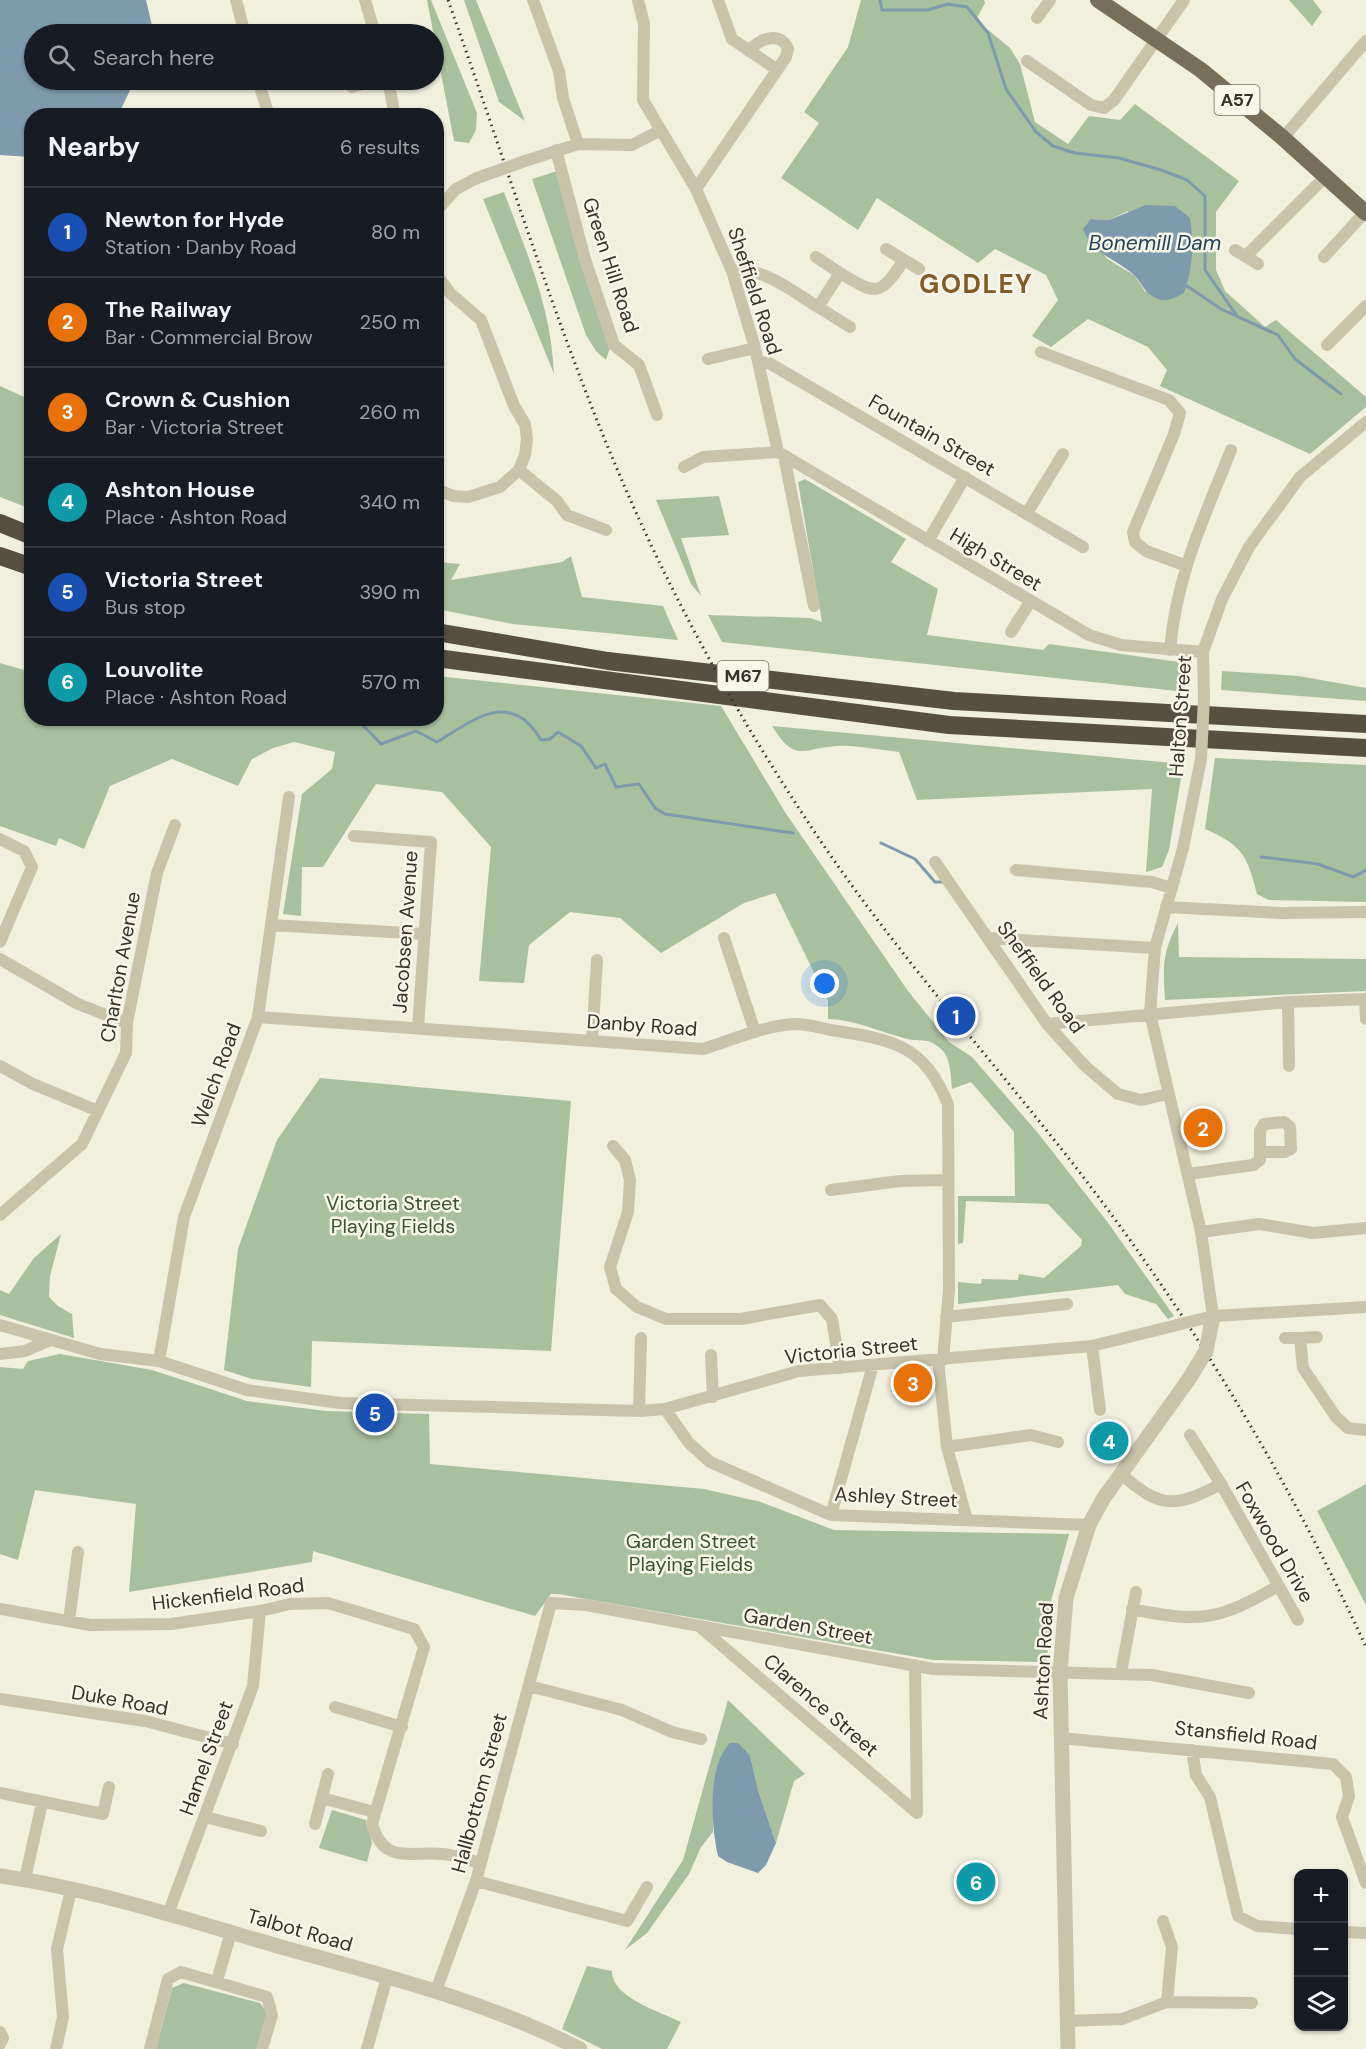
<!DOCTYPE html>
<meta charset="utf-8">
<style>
body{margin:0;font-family:"DM Sans",sans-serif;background:#242831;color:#f1f3f6}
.controls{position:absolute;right:18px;bottom:18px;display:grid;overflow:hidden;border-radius:12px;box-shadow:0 2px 4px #0004}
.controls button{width:54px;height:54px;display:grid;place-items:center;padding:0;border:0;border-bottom:2px solid #363941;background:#171b24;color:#f1f3f6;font:30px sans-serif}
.you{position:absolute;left:825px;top:984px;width:21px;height:21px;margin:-15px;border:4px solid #fff;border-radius:50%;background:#1a73e8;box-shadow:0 0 0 9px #1a73e833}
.badge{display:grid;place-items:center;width:39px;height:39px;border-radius:50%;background:#db2777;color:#fff;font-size:20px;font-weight:700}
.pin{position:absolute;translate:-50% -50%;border:3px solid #fff;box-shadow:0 2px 6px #0006}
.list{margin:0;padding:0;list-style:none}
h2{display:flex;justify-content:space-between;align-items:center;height:78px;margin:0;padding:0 24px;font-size:26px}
h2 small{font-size:20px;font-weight:400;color:#9ea1a6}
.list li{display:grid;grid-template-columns:39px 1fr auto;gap:18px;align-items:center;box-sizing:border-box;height:90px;padding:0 24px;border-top:2px solid #363941}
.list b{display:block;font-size:22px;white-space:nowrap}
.list p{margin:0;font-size:20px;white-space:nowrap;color:#9ea1a6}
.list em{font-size:20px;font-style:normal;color:#9ea1a6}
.icon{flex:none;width:33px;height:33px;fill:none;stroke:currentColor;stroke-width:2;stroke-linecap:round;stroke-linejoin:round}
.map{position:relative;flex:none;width:1366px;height:2049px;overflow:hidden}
.search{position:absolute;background:#171b24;box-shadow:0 2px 4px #0004;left:24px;top:24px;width:420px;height:66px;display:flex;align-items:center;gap:15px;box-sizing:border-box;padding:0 21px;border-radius:33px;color:#9ea1a6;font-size:22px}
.panel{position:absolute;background:#171b24;box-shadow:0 2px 4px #0004;left:24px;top:108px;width:420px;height:618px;border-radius:24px}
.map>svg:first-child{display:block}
.green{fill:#a9c09e;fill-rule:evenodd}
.water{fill:#7e9bad}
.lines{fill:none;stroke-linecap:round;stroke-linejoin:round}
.stream{stroke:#7e9bad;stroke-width:3}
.minor{stroke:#c9c3aa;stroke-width:12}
.tertiary{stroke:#c9c3aa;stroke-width:15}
.primary{stroke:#786f5b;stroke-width:16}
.motorway{stroke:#574f41;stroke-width:18}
.rail{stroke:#373229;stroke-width:3;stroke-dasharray:1.5 4.5;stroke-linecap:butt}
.minor-bridge{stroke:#c9c3aa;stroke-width:12}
.tertiary-bridge{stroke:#c9c3aa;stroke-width:15}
.labels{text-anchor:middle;stroke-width:5;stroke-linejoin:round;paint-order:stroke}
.shield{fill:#f9f7ea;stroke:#716d63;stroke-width:1.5}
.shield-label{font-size:18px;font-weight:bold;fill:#373229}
.street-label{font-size:20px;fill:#373229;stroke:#f9f7ea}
.park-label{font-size:20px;fill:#39542e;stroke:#f9f7ea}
.water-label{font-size:21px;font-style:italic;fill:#204157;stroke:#f9f7ea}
.district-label{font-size:26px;font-weight:bold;letter-spacing:1.5px;fill:#825b26;stroke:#f9f7ea}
</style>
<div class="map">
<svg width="1366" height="2049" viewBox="0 0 1366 2049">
<rect width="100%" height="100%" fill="#f1efde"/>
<path class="green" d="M427,0h4l46,113 -1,17 -7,13 -15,-2z
M464,0h12l49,121 -26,-19z
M861,0h123l1,3 -9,17 34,28 10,16 15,58 33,22 21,-28 31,4 15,-16 104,77 -23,31v58l9,21 40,36 11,-7 90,77v10l-56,47 -150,-68 7,-16 -19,-23 -60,-28 -37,28 -19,-11 26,-36 -12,-25 -51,-26 -17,14 -101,-65 -19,32 -77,-52 38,-55 -15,-11 44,-65zM1128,211l18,82 -11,-17 -29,-18 -15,-39 18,1z
M1289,0h24l9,12 -10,14z
M557,171l53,176 -4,13 -10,-9 -10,-16 -54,-156z
M504,192c23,62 47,114 50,182l-71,-175z
M0,386l31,14v109l-31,-12z
M805,479l101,60 -15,23 47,27 -11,46 116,15 6,-6 130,18 6,9 1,21 -464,-50 -14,-27 102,3 12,4 -24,-140z
M719,496l10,39 -48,3 20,58 -10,-12 -35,-84z
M571,556l11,41 81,9 15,34 -165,-16 -76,-15v-47l23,2 -9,16 111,-18z
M0,663l31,9 1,46h404l1,-42 284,30 64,106 123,179 41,51 23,15 66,76 71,91 65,92 -6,3 -12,-15 -31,-10 -7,-9 -160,19v-22l23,2 1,-5 36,1 1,-6 25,4 37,-32 1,-6 -34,-36 -82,-3 -3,42 -5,1v-48h57l-1,-64 -43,-50 -19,7c-1,-11 -1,-30 -10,-39 -14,-14 -22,-7 -38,-12 -27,-7 -48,-18 -76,-19v-18l-53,-108 -31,10 -83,50 -41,-35 -50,-6 -41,33 -5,38 -45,-2 12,-134 -49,-55 -66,-8 -53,83h-21l-1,49 -18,-2 19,-120 30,-25 3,-17 -41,-10 -21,6 -21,11 -14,27 -66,-27 -62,27 -26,63 -25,-11 -3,8 -56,-20z
M1222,671l77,5 67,12v13l-145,-11z
M772,726l401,37 8,15 -12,72 -7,17 -16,5 6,-83 -235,11 -18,-48c-20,-2 -43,-7 -62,-6 -35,2 -41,18 -65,-20z
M1215,758l151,7v137l-97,-2 -12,-6c-10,-39 -14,-48 -52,-65z
M1178,923l1,34 187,2v32l-201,9c-2,-34 -3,-47 13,-77z
M320,1078l251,23 -20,250 -239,-10 -1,46 -59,-8 -28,-9 14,-121 39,-109z
M61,1234l-11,42 -1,21 9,9 14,8 2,24 -74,-23v-25l9,4 25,-36z
M60,1354l92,16 95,31 79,10 103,3 1,50 274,25 57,13 73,28 235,4 -18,67 -4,61 -114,-2 -375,-66h-7l-16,22 -222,-65 -1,11 -183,30 7,-88 -101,-14 -17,70 -18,-6v-187l23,2 5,-8z
M1366,1484v121l-49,-94z
M728,1700l77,74 -11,7 -18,62 -18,-53 -8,-35 -36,30 -1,47 -12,15 -12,27 -42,59 -22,17 58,-90z
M332,1810l34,10 6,23 -5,19 -48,-14z
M587,1966l25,5c-1,26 48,41 69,51l-14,27h-65l-40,-20z
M184,1983l76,20 7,10 -10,36h-101l16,-61z"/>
<path class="water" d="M0,0h146l8,34h-120v46h101l-17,35 -86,1 -1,41 -31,-2z
M1146,205l29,1 15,12c4,27 3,49 -6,75 -8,4 -17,10 -26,6 -13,-5 -15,-14 -23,-23 -18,-17 -43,-22 -52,-47l8,-10 18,1z
M730,1743h8l12,12 8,35 18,53 -10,22 -8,8 -31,-11 -9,-6c-7,-31 -11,-90 12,-113z"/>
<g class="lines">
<path class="stream" d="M880,0l2,10h46l20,-6 19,3 21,26 18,56 30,43 17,14 22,7 44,5 42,12 26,10 18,16v74l32,46
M1187,286l34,23 57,26 17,24 46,35
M356,718l25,26 35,-13 21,11c38,-23 74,-53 104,-2l9,-1 8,-7 23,14 15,22 9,-4 11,23 23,-3 16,24 10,6 128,19
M881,843l34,16 20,23h8
M1261,857l57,7 35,13 13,-7"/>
<path class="minor" d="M236,0l9,34
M365,0l10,34
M533,0l26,71 4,27 15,46
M638,0l6,24 -1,76 53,89 36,82 23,77 23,104 311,183 32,10 82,7
M718,0l14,39 44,30
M1037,18l13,-18
M282,34l7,-2
M1027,61l64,44 13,3 10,-8 70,-100
M258,80l11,36
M388,80l7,36
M352,87l25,-7
M1283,138l83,-97
M556,150l29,109 29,86 25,20 18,50
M525,161l53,-17 54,1 29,-15
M696,189l90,-132 2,-8c-7,-19 -30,-10 -39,2
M436,211l20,-22 21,-11
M886,249l33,20
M1235,250l23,14
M1247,255l79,-79
M816,257l24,16
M1324,257l42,-46
M732,271c29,-6 63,22 86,36l22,-34c36,22 40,24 64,-13
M436,274l15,20 30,26 33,86 11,18 2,15 -2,16 -6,15 -19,17 -32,10 -15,-1 -17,-7
M818,307l32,20
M1327,345l39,-39
M1041,352l128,48 11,13 -6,21 -41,98 2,10 11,9 38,14
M708,359l47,-11
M758,362l11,1 314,184
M784,456l30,150
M684,467l19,-10 75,-5
M519,470l38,31 10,14 39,15
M1027,513l36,-59
M928,541l37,-64
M1011,632l19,-30
M1170,650c6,-74 34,-132 61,-200
M1204,698l-1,-46 19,-53 27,-52 51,-70 66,-55
M1201,759l-18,89 -28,100 -5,65 51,219 12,84 153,-9
M354,836l77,6 -13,186
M0,839l24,12 8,16 -32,75
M935,862l112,162 38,42 33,28 23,6 27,-6
M1016,870l136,12 19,6
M1166,907l114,6 86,-1
M271,925l154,9
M724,938l31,94
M988,938l167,10
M0,959l78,45 49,19
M1365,999l1,20
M1288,1002l1,64
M258,1017l445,32c29,-9 62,-24 93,-25 13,0 28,5 41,7 58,9 87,15 111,73l1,186 -6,70
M1047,1024l241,-22 78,-3
M592,1041l5,-81
M0,1066l33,18 65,27
M613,1146l12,14 5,20 -2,32 -18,55 6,22 21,18 29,12h75l79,-14 12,14 8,49
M1188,1174l65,-9 7,-5v-29l4,-7 20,-2 6,5 1,22 -6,3h-23
M831,1190l69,-9 48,-1
M0,1215l82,-71 44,-91 1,-30 30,-150 18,-48
M1201,1232l58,-8 54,9 53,-5
M946,1317l121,-13
M0,1325l100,29 59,7 88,29 93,13 299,8 26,-2 134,-38 293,-25 85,-21
M1285,1338h15l3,30 33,49 12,11 18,2
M1300,1338l17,-1
M1092,1346l8,64
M0,1354l25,-3 23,-10
M711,1355l2,42
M938,1360l9,87 20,73
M159,1361l25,-144 74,-200 31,-220
M665,1409l24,34 21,19 121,53 258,10
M639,1411l2,-73
M1190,1435l31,49
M947,1447l84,-12 27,7
M1121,1474c40,35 54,34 100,10l77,136
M831,1515l42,-150
M0,1609l90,16 81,-1 89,-13 30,-7 38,-1 86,26 10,18 -52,177c12,41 38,27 71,30 12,1 25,6 38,9
M1132,1609c68,14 86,12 146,-23
M69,1621l9,-69
M699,1626l218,187
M915,1665l2,148
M1122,1667l14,-75
M529,1686l93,24 50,22 29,7
M0,1699l145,22 88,23
M335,1707l67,20
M1061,1738l272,26 13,13 3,19 -7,21 24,66
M1192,1750l4,25 14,22 28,119 19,10 41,3
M0,1793l103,21 6,-27
M322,1798l52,14
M205,1817l56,14
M315,1824l13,-50
M25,1879l17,-76
M476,1881l151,40 20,-34
M168,1914l85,-228 7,-75
M1163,1921l9,26 -5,55
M1344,1932l22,1
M217,1981l14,-49
M436,1991l40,-110 75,-278 35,2 347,64 219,6 97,18
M1067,2021l55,-2 45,-17 85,1
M0,2032l3,6 -3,6
M56,2049l7,-32 -6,-68 14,-59
M150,2049l18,-70 13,-7 86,25 5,18 -10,34
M367,2049l20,-72"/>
<path class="tertiary" d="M0,1876c93,13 184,43 274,69 104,29 210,55 306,104
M1068,2049l-8,-377 6,-74 23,-73 14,-26 86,-120"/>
<path class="primary" d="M1098,0l103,70 82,68 83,75"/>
<path class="motorway" d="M0,523l32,13
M0,556l32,11
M436,632l172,29 346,40 412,23
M436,658l513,67 417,23"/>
<path class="rail" d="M448,0c62,173 115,352 191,519 48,105 104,205 167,300 77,118 170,222 257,332 120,152 222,320 303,496"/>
<path class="minor-bridge" d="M477,178l48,-17
M1201,759l3,-61
M1177,1325l36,-9"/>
<path class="tertiary-bridge" d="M1189,1379l17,-28 7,-35"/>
</g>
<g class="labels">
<g class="shield">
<rect x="1214.5" y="85" width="45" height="30" rx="4.5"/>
<rect x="717.5" y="661" width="51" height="30" rx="4.5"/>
</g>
<g class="shield-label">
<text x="1237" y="106">A57</text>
<text x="743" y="682">M67</text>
</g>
<g class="street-label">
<text transform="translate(611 265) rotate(72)" y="7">Green Hill Road</text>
<text transform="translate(755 291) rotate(72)" y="7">Sheffield Road</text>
<text transform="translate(932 435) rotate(30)" y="7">Fountain Street</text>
<text transform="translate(996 559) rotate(31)" y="7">High Street</text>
<text transform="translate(1180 716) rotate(-86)" y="7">Halton Street</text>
<text transform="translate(405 932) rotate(-86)" y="7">Jacobsen Avenue</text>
<text transform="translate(120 967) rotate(-80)" y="7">Charlton Avenue</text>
<text transform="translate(1041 977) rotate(54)" y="7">Sheffield Road</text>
<text transform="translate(642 1025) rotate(4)" y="7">Danby Road</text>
<text transform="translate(216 1075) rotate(-70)" y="7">Welch Road</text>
<text transform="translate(851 1350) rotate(-6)" y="7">Victoria Street</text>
<text transform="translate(896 1497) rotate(3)" y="7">Ashley Street</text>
<text transform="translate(1275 1542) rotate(60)" y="7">Foxwood Drive</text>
<text transform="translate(228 1594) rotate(-7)" y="7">Hickenfield Road</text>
<text transform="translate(808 1626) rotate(10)" y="7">Garden Street</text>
<text transform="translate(1043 1661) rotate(-87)" y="7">Ashton Road</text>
<text transform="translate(120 1700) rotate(10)" y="7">Duke Road</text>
<text transform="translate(821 1705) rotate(41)" y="7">Clarence Street</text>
<text transform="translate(1246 1735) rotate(6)" y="7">Stansfield Road</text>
<text transform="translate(206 1758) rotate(-70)" y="7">Hamel Street</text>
<text transform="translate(479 1793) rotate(-75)" y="7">Hallbottom Street</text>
<text transform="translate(300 1930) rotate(16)" y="7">Talbot Road</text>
</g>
<g class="park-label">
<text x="393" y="1210">Victoria Street<tspan x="393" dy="23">Playing Fields</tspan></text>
<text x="691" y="1548">Garden Street<tspan x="691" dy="23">Playing Fields</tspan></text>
</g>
<g class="water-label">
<text x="1155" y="250">Bonemill Dam</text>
</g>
<g class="district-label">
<text x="976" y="293">GODLEY</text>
</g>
</g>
</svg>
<div class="controls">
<button>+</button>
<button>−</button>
<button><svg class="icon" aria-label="layers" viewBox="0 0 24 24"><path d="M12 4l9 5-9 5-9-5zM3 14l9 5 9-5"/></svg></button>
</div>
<div class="you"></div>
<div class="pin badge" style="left:956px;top:1016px;background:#1a4fb4">1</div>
<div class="pin badge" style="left:1203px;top:1128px;background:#e8710a">2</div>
<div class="pin badge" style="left:913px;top:1383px;background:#e8710a">3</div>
<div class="pin badge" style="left:1109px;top:1441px;background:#0f9aa8">4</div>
<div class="pin badge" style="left:375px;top:1413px;background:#1a4fb4">5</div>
<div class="pin badge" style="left:976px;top:1882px;background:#0f9aa8">6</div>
<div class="search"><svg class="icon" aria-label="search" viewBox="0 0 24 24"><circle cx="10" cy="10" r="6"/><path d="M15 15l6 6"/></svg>Search here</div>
<section class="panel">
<h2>Nearby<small>6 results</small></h2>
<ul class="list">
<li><span class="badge" style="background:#1a4fb4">1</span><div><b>Newton for Hyde</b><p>Station · Danby Road</p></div><em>80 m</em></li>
<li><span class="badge" style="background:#e8710a">2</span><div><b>The Railway</b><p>Bar · Commercial Brow</p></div><em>250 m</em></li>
<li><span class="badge" style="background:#e8710a">3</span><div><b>Crown &amp; Cushion</b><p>Bar · Victoria Street</p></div><em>260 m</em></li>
<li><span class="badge" style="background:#0f9aa8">4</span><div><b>Ashton House</b><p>Place · Ashton Road</p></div><em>340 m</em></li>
<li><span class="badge" style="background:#1a4fb4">5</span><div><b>Victoria Street</b><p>Bus stop</p></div><em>390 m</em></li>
<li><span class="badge" style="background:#0f9aa8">6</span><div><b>Louvolite</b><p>Place · Ashton Road</p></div><em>570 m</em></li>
</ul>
</section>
</div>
